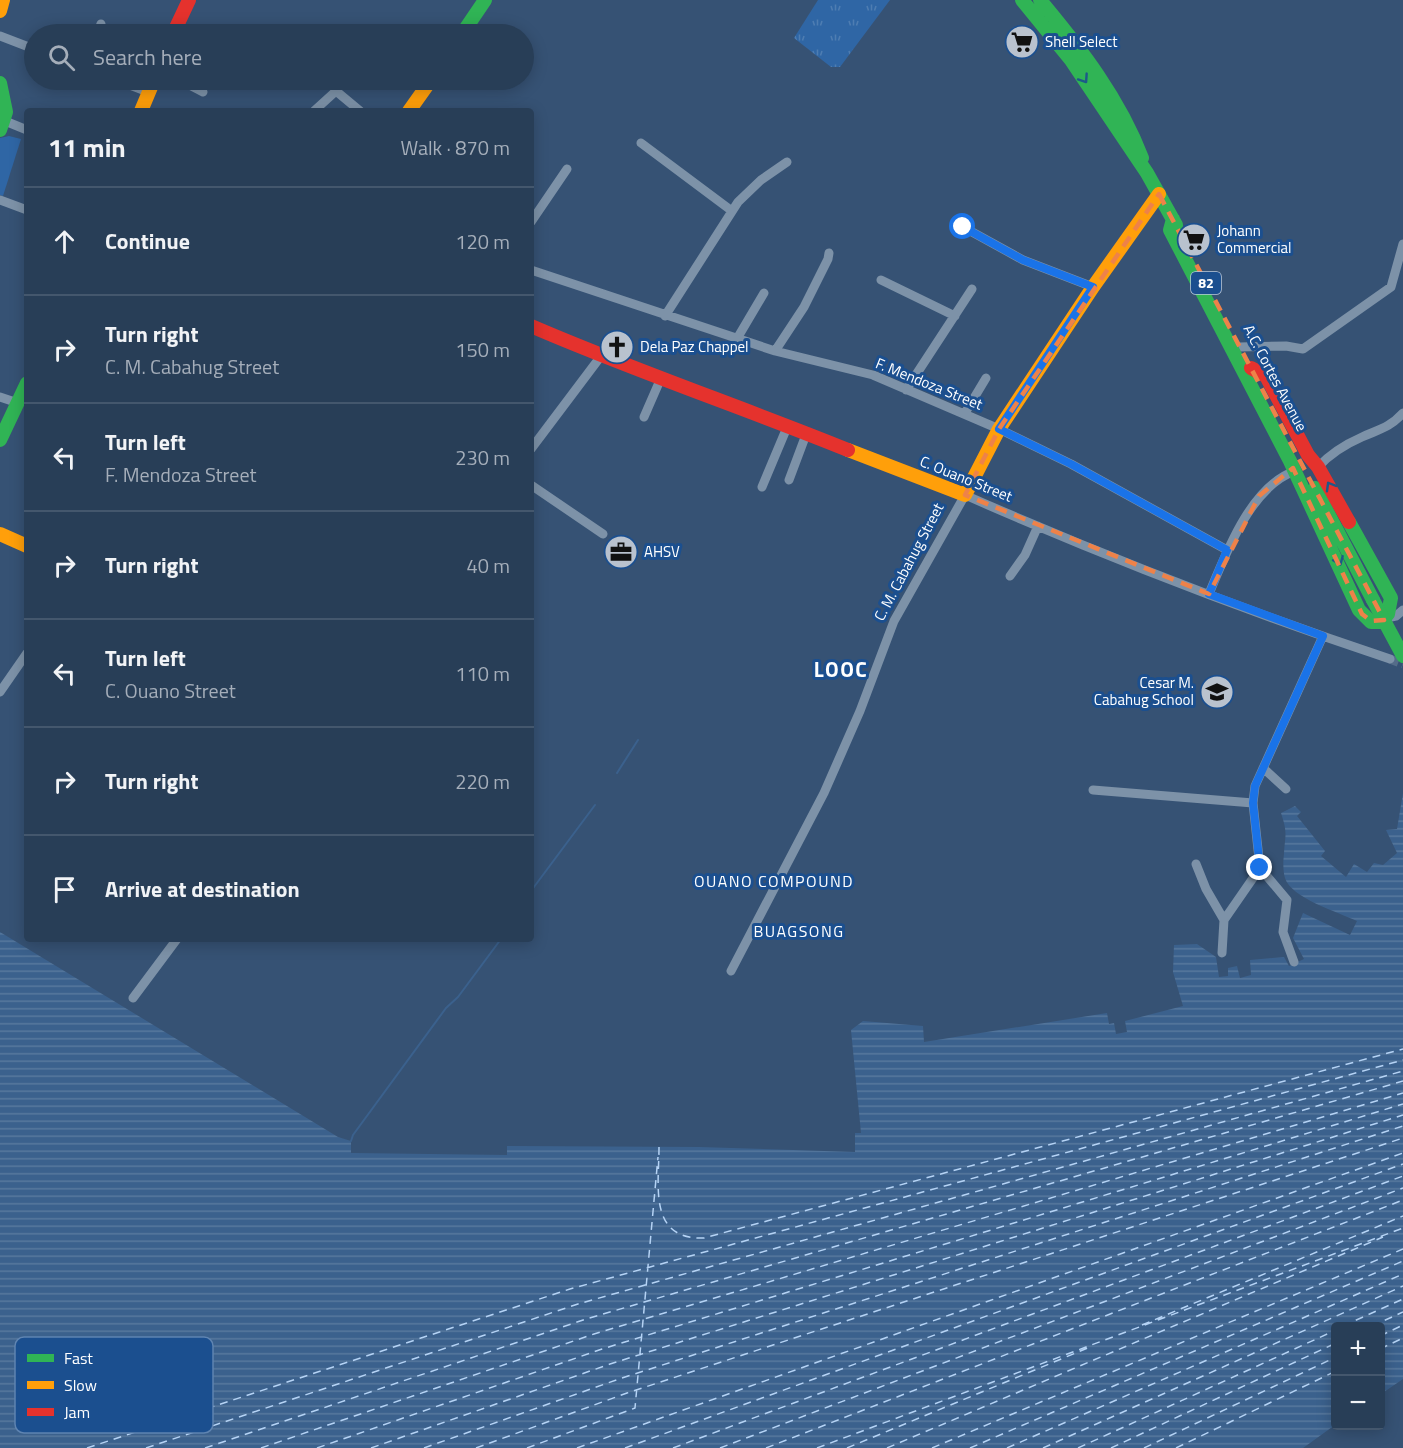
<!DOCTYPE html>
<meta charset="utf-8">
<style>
body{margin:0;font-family:"Titillium Web",sans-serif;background:#344961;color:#f1f3f6}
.controls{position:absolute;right:18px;bottom:18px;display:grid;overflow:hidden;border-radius:6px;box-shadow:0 3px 15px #0003}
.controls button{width:54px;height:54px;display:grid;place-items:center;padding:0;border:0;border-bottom:2px solid #44576d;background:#283e57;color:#f1f3f6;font:30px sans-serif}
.stop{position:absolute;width:18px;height:18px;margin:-14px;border:4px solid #1a73e8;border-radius:50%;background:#fff}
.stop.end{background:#1a73e8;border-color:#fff;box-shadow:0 2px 6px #0008}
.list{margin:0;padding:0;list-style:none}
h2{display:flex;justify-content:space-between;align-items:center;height:78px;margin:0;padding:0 24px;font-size:26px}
h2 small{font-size:20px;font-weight:400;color:#a5aeba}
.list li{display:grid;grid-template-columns:39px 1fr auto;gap:18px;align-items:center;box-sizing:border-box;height:108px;padding:0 24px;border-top:2px solid #44576d}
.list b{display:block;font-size:22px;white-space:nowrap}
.list p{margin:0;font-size:20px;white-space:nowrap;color:#a5aeba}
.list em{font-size:20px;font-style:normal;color:#a5aeba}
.icon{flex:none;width:33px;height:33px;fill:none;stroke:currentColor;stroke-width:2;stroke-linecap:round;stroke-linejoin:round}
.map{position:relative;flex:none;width:1403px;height:1448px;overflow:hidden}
.search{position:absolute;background:#283e57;box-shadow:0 3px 15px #0003;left:24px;top:24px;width:510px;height:66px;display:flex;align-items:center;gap:15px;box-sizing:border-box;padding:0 21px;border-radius:33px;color:#a5aeba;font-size:22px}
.panel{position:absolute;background:#283e57;box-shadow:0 3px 15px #0003;left:24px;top:108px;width:510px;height:834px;border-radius:6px}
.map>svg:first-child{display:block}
.grass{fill:url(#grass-tufts)}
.park{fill:#2f66a5}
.water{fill:url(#water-rules)}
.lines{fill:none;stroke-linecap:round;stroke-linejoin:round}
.stream{stroke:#3b618d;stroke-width:2}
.ferry{stroke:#b5d3f5;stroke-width:1.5;stroke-dasharray:8 6;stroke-linecap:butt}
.street-tunnel{stroke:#546c89;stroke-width:9;stroke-dasharray:9 4.5;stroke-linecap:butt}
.street{stroke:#7d92a8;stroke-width:9}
.fast{stroke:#30b455;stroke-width:14}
.slow{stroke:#ff9f0a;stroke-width:14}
.jam{stroke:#e5322d;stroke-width:14}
.fast-bridge{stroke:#30b455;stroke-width:14}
.oneway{stroke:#1d5989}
.route{stroke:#1a73e8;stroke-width:8}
.marked{fill:none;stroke:#ee8249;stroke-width:4.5;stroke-dasharray:12 8;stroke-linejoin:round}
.labels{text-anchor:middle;stroke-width:6;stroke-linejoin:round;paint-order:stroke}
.shield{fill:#1b4f8f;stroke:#bbcadd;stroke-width:1.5}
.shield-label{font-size:14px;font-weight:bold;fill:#fff}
.poi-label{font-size:15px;fill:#fff;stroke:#1b4f8f;text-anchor:start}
.street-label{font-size:15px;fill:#fff;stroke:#1b4f8f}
.neighbourhood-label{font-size:16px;letter-spacing:1.5px;fill:#fff;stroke:#1b4f8f}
.district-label{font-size:21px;font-weight:bold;letter-spacing:1.5px;fill:#fff;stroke:#1b4f8f}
.key{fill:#1b4f8f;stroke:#5f84b1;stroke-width:1.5}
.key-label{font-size:16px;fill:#fff}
</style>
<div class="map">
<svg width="1403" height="1448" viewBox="0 0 1403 1448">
<defs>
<pattern id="grass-tufts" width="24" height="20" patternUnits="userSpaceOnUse" patternTransform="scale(1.5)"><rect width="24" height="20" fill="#2f66a5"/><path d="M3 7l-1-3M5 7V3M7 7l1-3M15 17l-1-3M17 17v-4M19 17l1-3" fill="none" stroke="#4e7db2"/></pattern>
<pattern id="water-rules" width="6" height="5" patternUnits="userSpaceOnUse" patternTransform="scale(1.5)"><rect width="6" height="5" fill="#3b618d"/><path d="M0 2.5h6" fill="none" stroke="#58799e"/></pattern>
</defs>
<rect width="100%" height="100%" fill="#365274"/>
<path class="grass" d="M818,0h72l-50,67h-9l-37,-29z"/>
<path class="park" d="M9,136l12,3 -18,57 -3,-1v-57z"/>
<path class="water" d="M1403,793v586l-22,15 -1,-68h-44l-1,99 -32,23h-1303v-516l338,205 13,4v12l156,2v-9l192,1 156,5v-19h6l-10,-103 12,-9 60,5 1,16 183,-29 2,11 5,-1 2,11 11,-2 -2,-11 58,-15 -10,-34 1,-27 23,-1 19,13 3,20 9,-1v-8l9,-2 3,12 11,-3 -1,-15 34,-3 5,9 15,-7 -11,-21 10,-25 47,22 7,-14c-19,-9 -66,-23 -72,-43 -2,-6 -2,-17 -1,-24 1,-20 4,-20 -3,-41l14,-7 6,6 -4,4 28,35 -4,5 25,21 8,-13 13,8 7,-9 9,2 14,-12 -11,-23 11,-1z"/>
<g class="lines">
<path class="stream" d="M617,773l21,-33
M531,891l64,-86
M351,1141l2,-6 93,-127 12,-11 43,-58"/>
<path class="ferry" d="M659,1147c0,39 -11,93 45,91l699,-189
M1142,1325l261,-109
M1343,1326l60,-27
M1372,1326l31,-14
M1380,1336l23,-11
M1380,1349l23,-11
M87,1448l483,-159 833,-229
M146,1448l432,-144 825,-233
M205,1448l381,-129 817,-238
M261,1448l333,-114 809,-241
M317,1448l285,-99 801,-245
M371,1448l239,-84 793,-249
M424,1448l195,-69 784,-253
M476,1448l151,-55 776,-255
M527,1448l108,-40 23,-251
M577,1448l826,-295
M625,1448l778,-284
M673,1448l730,-272
M720,1448l683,-260
M766,1448l637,-248
M817,1448l586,-220
M847,1448l243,-101
M887,1448l496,-211
M932,1448l471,-199
M970,1448l433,-187
M1007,1448l396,-174
M1043,1448l360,-162
M1078,1448l258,-118
M1111,1448l225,-105
M1144,1448l192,-91
M1176,1448l160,-77"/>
<path class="street-tunnel" d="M1390,659l13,5"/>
<path class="street" d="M97,34l4,-10
M0,36l34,13
M117,80l31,12
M180,80l23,12
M314,111l22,-20 24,20
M5,121l22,9
M641,143l91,68
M0,200l27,10
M531,222l36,-53
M963,227l60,33 70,27
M531,270l244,81 98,24 126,54 72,35 156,86
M881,280l74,36
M665,316l73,-114 23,-22 26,-18
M738,337l26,-44
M1239,347l47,-1 17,3 88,-62 12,-43
M775,351l29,-44 24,-48 1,-6
M906,390l66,-101
M0,397l18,6
M965,413l21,-35
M644,417l17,-39
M531,449l70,-93
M1318,467c12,-13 28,-23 44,-30 18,-8 27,-9 41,-24
M789,480l18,-48
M531,485l72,49
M762,487l26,-62
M1010,576l15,-21 13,-29
M1209,594c17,-41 42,-108 86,-123
M1386,618l10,-2 7,-6
M0,692l27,-39
M1263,768l23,21
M1093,790l160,13
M1196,864l10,25 18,31
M1260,868l27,32 -4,32 11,30
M1222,953l2,-33 36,-52 -7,-65 2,-17 68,-150
M731,971l93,-178 36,-82 34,-90 71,-126c139,61 281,116 425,164
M133,998l44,-59"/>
<path class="fast" d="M1022,0l49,60 76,113 29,52
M1040,0c41,49 79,98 102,158
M462,34l23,-34
M0,83l6,29 -6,18
M1173,219l-3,11 120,231 69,149 12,12h10l7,-8 3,-16 -42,-76
M0,440l27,-57
M1315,488l58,112"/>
<path class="slow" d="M0,11l3,-11
M141,111l13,-31
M409,111l22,-31
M848,450l117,45 34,-66 94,-142 66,-93
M0,534l27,12"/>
<path class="jam" d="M173,34l16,-34
M531,326c104,45 211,81 317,124
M1251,368l15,8 42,79 10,12 31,55"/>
<path class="fast-bridge" d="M1373,600l30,56"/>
</g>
<defs><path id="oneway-chevron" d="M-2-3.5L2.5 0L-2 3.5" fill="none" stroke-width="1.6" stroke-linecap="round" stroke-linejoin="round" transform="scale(1.5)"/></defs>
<g class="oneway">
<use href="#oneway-chevron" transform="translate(1084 79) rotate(56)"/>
<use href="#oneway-chevron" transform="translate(1330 486) rotate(-120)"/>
<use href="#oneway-chevron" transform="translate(1339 561) rotate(67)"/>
</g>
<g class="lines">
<path class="route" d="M963,227l60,33 70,27 -94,142 72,35 156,86 -18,44 114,42 -68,150 -2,17 7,65"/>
</g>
<path class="marked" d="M1159,194l225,426 -13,1 -9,-7 -69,-146 -34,28 -50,98 -244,-99 34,-66z"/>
<defs>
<symbol id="supermarket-disc" viewBox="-11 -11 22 22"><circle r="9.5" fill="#b9c2ce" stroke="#1b4f8f"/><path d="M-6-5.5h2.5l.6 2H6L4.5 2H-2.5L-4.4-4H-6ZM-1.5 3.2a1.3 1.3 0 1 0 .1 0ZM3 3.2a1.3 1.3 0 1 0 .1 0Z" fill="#111"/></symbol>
<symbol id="church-disc" viewBox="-11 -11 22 22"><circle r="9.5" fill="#b9c2ce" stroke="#1b4f8f"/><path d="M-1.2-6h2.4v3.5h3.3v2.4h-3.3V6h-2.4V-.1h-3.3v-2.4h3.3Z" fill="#111"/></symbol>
<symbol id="office-disc" viewBox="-11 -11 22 22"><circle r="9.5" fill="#b9c2ce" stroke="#1b4f8f"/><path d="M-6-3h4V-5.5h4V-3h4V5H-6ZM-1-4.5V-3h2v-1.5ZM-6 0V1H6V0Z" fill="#111"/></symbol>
<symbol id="school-disc" viewBox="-11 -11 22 22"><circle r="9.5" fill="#b9c2ce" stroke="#1b4f8f"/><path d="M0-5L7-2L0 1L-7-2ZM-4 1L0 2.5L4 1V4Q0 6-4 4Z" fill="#111"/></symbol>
</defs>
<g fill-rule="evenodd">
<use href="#supermarket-disc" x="1003" y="23" width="38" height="38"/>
<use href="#supermarket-disc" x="1175" y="221" width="38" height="38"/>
<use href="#church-disc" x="598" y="328" width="38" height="38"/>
<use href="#office-disc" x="602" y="533" width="38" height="38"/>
<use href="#school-disc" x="1198" y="673" width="38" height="38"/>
</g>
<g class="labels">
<rect class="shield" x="1191" y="272" width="30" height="22" rx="4.5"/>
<g class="shield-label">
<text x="1206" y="288">82</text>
</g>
<g class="poi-label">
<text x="1045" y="47">Shell Select</text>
<text x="1217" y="236">Johann<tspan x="1217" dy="17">Commercial</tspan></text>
<text x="640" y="352">Dela Paz Chappel</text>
<text x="644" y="557">AHSV</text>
<text x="1194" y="688" text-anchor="end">Cesar M.<tspan x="1194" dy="17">Cabahug School</tspan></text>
</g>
<g class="street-label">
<text transform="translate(1275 378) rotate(62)" y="5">A.C. Cortes Avenue</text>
<text transform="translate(929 384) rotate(22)" y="5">F. Mendoza Street</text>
<text transform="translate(966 479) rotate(22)" y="5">C. Ouano Street</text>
<text transform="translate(909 562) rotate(-62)" y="5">C. M. Cabahug Street</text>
</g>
<g class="neighbourhood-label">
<text x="774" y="887">OUANO COMPOUND</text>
<text x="799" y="937">BUAGSONG</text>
</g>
<g class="district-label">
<text x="841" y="677">LOOC</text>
</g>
</g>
<rect x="15" y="1337" width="198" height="96" rx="9" class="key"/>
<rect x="27" y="1354" width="27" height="8" fill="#30b455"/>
<rect x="27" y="1381" width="27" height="8" fill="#ff9f0a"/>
<rect x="27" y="1408" width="27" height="8" fill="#e5322d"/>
<g class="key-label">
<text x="64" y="1364">Fast</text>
<text x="64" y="1391">Slow</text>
<text x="64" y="1418">Jam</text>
</g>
</svg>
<div class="controls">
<button>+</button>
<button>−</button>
</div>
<div class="stop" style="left:963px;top:227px"></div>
<div class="stop end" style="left:1260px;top:868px"></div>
<div class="search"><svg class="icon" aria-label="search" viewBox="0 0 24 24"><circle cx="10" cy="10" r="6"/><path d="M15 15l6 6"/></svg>Search here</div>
<section class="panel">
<h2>11 min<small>Walk · 870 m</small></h2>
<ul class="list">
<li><svg class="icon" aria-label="ahead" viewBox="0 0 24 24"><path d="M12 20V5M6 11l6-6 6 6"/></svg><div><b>Continue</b></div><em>120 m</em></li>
<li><svg class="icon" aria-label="right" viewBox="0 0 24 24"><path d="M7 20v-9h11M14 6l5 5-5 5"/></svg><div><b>Turn right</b><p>C. M. Cabahug Street</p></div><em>150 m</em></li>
<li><svg class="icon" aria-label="left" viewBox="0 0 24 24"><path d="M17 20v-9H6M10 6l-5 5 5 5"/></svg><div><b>Turn left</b><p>F. Mendoza Street</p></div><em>230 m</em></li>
<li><svg class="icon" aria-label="right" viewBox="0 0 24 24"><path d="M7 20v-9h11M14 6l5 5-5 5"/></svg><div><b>Turn right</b></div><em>40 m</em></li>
<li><svg class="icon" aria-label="left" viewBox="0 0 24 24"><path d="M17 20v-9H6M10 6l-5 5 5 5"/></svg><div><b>Turn left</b><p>C. Ouano Street</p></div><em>110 m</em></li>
<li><svg class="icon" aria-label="right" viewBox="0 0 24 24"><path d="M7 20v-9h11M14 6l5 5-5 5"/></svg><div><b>Turn right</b></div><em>220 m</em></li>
<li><svg class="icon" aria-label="arrive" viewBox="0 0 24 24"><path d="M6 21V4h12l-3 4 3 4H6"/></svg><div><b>Arrive at destination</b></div></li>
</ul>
</section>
</div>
